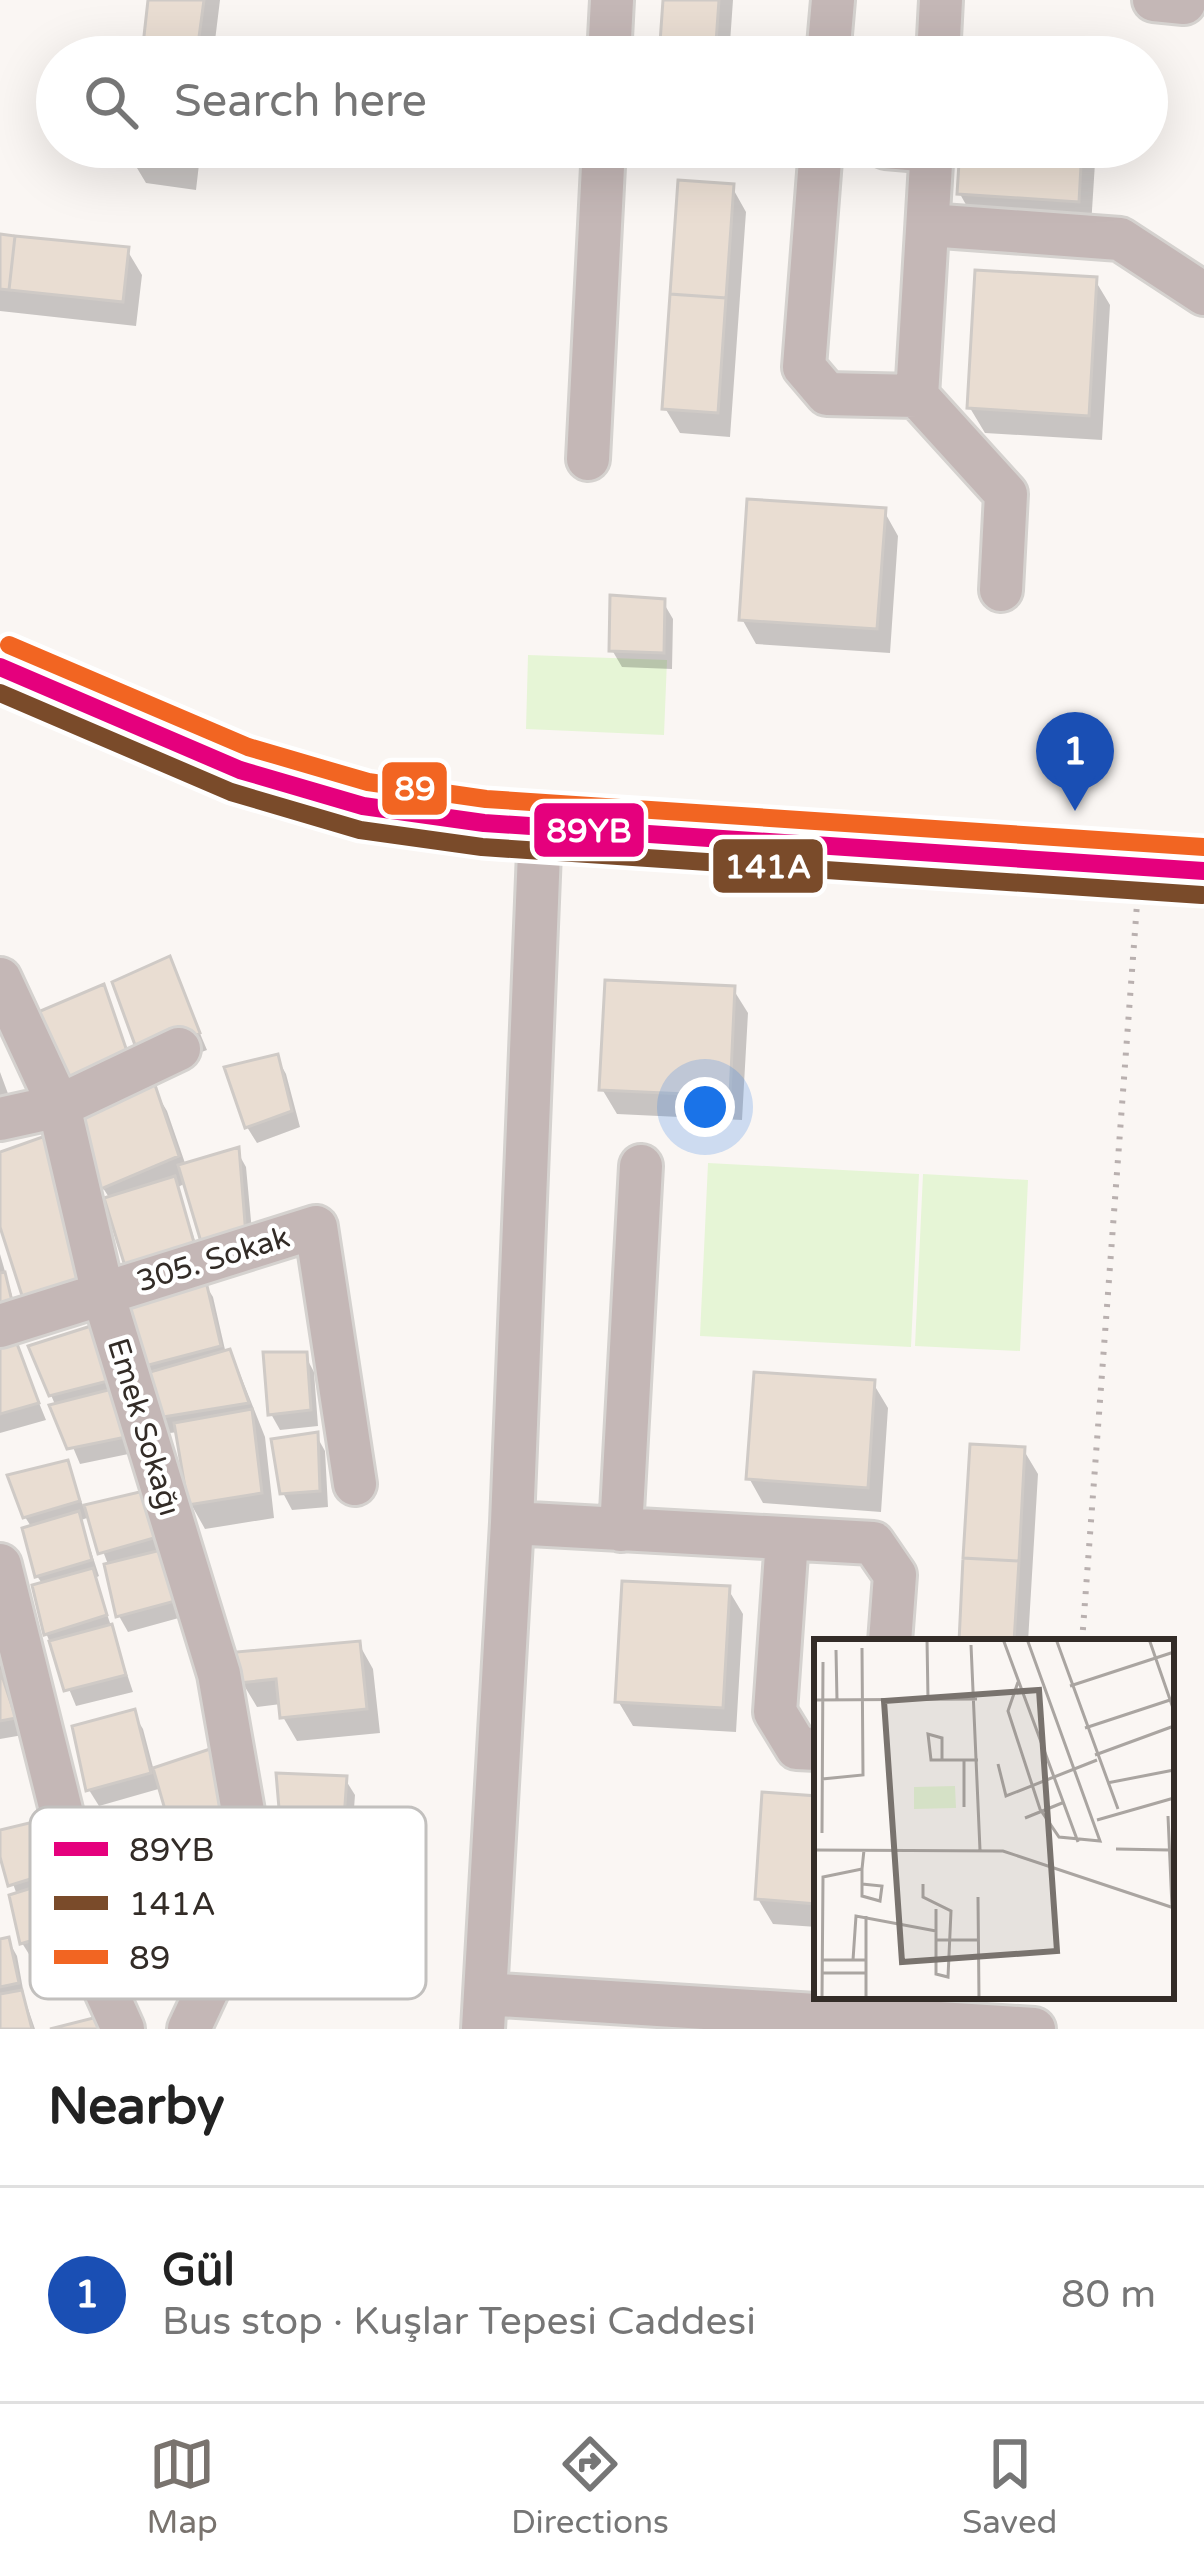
<!DOCTYPE html>
<meta charset="utf-8">
<style>
body{margin:0;font-family:"Varela Round",sans-serif;background:#f6f6f6;color:#222}
.you{position:absolute;left:705px;top:1107px;width:42px;height:42px;margin:-30px;border:9px solid #fff;border-radius:50%;background:#1a73e8;box-shadow:0 0 0 18px #1a73e833}
.badge{display:grid;place-items:center;width:78px;height:78px;border-radius:50%;background:#79736e;color:#fff;font-size:39px;font-weight:700}
.pin{position:absolute;translate:-50% -99px;filter:drop-shadow(0 3px 6px #0008)}
.pin::after{content:'';position:absolute;top:63px;width:42px;height:36px;background:inherit;clip-path:polygon(0 0,100% 0,50% 100%)}
.list{margin:0;padding:0;list-style:none}
h2{display:flex;justify-content:space-between;align-items:center;height:156px;margin:0;padding:0 48px;font-size:51px}
h2 small{font-size:39px;font-weight:400;color:#767676}
.list li{display:grid;grid-template-columns:78px 1fr auto;gap:36px;align-items:center;box-sizing:border-box;height:216px;padding:0 48px;border-top:3px solid #e0e0e0}
.list b{display:block;font-size:45px;white-space:nowrap}
.list p{margin:0;font-size:39px;white-space:nowrap;color:#767676}
.list em{font-size:39px;font-style:normal;color:#767676}
.icon{flex:none;width:66px;height:66px;fill:none;stroke:currentColor;stroke-width:2;stroke-linecap:round;stroke-linejoin:round}
.map{position:relative;flex:none;width:1204px;height:2029px;overflow:hidden}
.search{position:absolute;background:#fff;box-shadow:0 12px 48px #0002;left:36px;right:36px;top:36px;height:132px;display:flex;align-items:center;gap:30px;box-sizing:border-box;padding:0 42px;border-radius:66px;color:#767676;font-size:45px}
.sheet{height:372px;background:#fff}
nav{display:flex;justify-content:space-around;align-items:center;box-sizing:border-box;height:168px;border-top:3px solid #e0e0e0;background:#fff;font-size:33px;color:#767676}
nav a{display:grid;justify-items:center;gap:6px}
nav .on{color:#79736e}
.map>svg:first-child{display:block}
.green{fill:#e6f5d6}
.shadow{fill:#0003}
.building{fill:#e9ddd2;stroke:#cfcac6;stroke-width:3}
.lines{fill:none;stroke-linecap:round;stroke-linejoin:round}
.minor-casing{stroke:#d5d2cf;stroke-width:48}
.path{stroke:#b9b0af;stroke-width:6;stroke-dasharray:3 9;stroke-linecap:butt}
.minor{stroke:#c4b7b6;stroke-width:42}
.bus-1-casing{stroke:#fff;stroke-width:27}
.bus-2-casing{stroke:#fff;stroke-width:27}
.bus-3-casing{stroke:#fff;stroke-width:27}
.bus-1{stroke:#e5007d;stroke-width:18}
.bus-2{stroke:#7a4b2a;stroke-width:18}
.bus-3{stroke:#f26522;stroke-width:18}
.labels{text-anchor:middle;stroke-width:9;stroke-linejoin:round;paint-order:stroke}
.street-label{font-size:30px;fill:#332c27;stroke:#fff}
.inset-road{fill:none;stroke:#aaa5a1;stroke-width:3}
.view{fill:#79736e;fill-opacity:0.15;stroke:#79736e;stroke-width:6}
.inset-edge{fill:none;stroke:#332c27;stroke-width:6}
.key{fill:#fff;stroke:#c2c0be;stroke-width:3}
.key-label{font-size:33px;fill:#332c27}
.line-badge{stroke:#fff;stroke-width:4.5}
.badge-label{font-size:33px;text-anchor:middle;font-weight:bold;fill:#fff}
</style>
<div class="map">
<svg width="1204" height="2029" viewBox="0 0 1204 2029">
<rect width="100%" height="100%" fill="#faf6f3"/>
<path class="green" d="M528,655l139,5 -3,75 -138,-6z
M708,1163l211,11 -8,173 -211,-11z
M923,1174l105,6 -8,171 -105,-5z"/>
<path class="shadow" d="M151,0h69l-7,57h-69z
M666,0h67l-4,57h-67z
M133,147h68l-5,43 -50,-7 -15,-25z
M963,147h133l-5,79 -117,-7 -14,-25z
M732,187l14,25 -16,225 -50,-4 -15,-25z
M0,237l127,13 15,25 -6,51 -136,-15z
M1095,280l15,25 -8,135 -117,-7 -15,-25z
M884,511l14,25 -8,117 -134,-9 -14,-25z
M663,602l10,17 -1,50 -50,-2 -10,-17z
M169,960l38,90 -56,21z
M733,989l15,24 -6,107 -125,-6 -15,-25z
M277,1058l9,16 14,53 -43,16 -10,-16z
M0,1072l17,46 -17,6z
M152,1086l15,25 19,55 51,-15 9,16 8,86 -68,-70 -8,4 26,83 -94,-71 -7,-11z
M0,1254l23,80 -23,8z
M203,1281l10,16 13,57 12,15 27,68 9,81 -69,11 -14,-25 -13,-72 -8,1 -10,-17 -7,-41 -5,-10z
M89,1330l49,122 -58,12 -29,-69z
M15,1344l31,76 -46,13v-84z
M305,1355l9,17 4,54 -38,4 -9,-16z
M873,1383l15,25 -7,104 -118,-9 -14,-25z
M316,1435l9,16 3,56 -36,3 -9,-17z
M1023,1449l15,25 -10,168h-66z
M66,1463l18,45 62,-14 40,122 -58,16 -9,-16 -10,-49 -19,-50 -9,3 18,56 -4,2 38,114 -57,14 -30,-73 -3,-48 -6,-9 -5,-48 -7,-11z
M728,1589l15,25 -7,118 -103,-6 -15,-25z
M359,1644l14,25 7,64 -83,8 -14,-24 -2,-13 -24,3 -15,-25z
M0,1663l23,72 -23,4z
M133,1713l10,16 11,42 58,-20 20,76 -52,9 -9,-17 -9,-31 -63,18 -10,-16z
M345,1779l10,16 -4,55 -57,-2 -10,-17z
M817,1799v128l-44,-3 -15,-25z
M48,1821l38,123 -54,15 -10,-16 -5,-48 -17,-48v-13z
M8,1940l9,16 8,44 10,29h-35v-87z"/>
<path class="building" d="M148,0h56l-7,52 -54,-7z
M663,0h56l-4,57h-56z
M143,45l54,7v5h-56z
M130,147h55l-2,19 -55,-7z
M960,147h122l-3,55 -122,-8z
M678,180l56,4 -8,114 -56,-4z
M0,234l15,2 -6,54 -9,-1z
M15,236l114,11 -6,55 -114,-12z
M975,270l122,7 -8,139 -122,-8z
M670,294l56,4 -8,115 -56,-4z
M747,499l139,9 -9,121 -138,-9z
M610,595l55,4 -1,54 -55,-2z
M170,956l30,77 -61,23 -27,-74z
M605,980l130,6 -5,110 -131,-6z
M104,984l26,76 -59,23 -33,-71z
M278,1054l14,57 -47,17 -21,-61z
M154,1082l25,74 -78,33 -29,-73z
M51,1134l43,155 -68,19 -26,-81v-75z
M239,1147l7,89 -42,16 -26,-87z
M175,1176l22,77 -69,23 -24,-78z
M5,1272l11,46 -16,5v-50z
M205,1277l16,69 -76,20 -21,-63z
M91,1326l17,55 -59,15 -21,-50z
M16,1341l23,62 -39,11v-69z
M230,1349l19,54 -92,15 -14,-44z
M263,1352h44l4,58 -43,5z
M754,1372l121,8 -7,108 -122,-9z
M112,1389l19,47 -64,13 -18,-44z
M252,1409l10,84 -74,12 -14,-82z
M318,1432l2,59 -40,3 -9,-55z
M970,1444l55,3 -6,114 -56,-3z
M68,1460l12,41 -57,17 -16,-43z
M148,1490l13,46 -63,18 -14,-49z
M79,1511l13,49 -57,17 -13,-49z
M165,1549l14,51 -63,17 -12,-53z
M963,1558l56,3 -5,81h-55z
M93,1568l14,47 -63,20 -12,-50z
M622,1581l108,5 -7,122 -108,-6z
M112,1624l14,51 -62,16 -15,-50z
M360,1641l7,68 -87,9 -4,-39 -37,4 -3,-31z
M0,1670l16,48 -16,3z
M135,1709l16,64 -65,18 -14,-65z
M213,1748l12,63 -57,9 -15,-52z
M276,1773l71,3 -4,58 -62,-2z
M762,1792l55,4v108l-62,-5z
M50,1818l19,49 -61,19 -8,-29v-27z
M67,1877l11,50 -58,17 -11,-49z
M9,1937l10,46 -19,4v-48z
M22,1990l10,39h-32v-35z
M101,2016l3,13h-54z"/>
<g class="lines">
<defs>
<path id="minor" d="M1154,0l30,3
M609,57l3,-57
M828,57l5,-57
M938,57l3,-57
M821,147l-17,220 23,27 90,2
M886,147l46,4
M932,147l-15,249 89,98 -5,96
M928,225l192,14 84,55
M588,459l16,-312
M0,667l240,103 123,36 121,17 720,48
M0,979l59,127 44,188 116,380 37,212 -67,143
M0,1119l59,-13 120,-57
M0,1326l316,-99 39,257
M512,1523l361,20 22,32 -5,67
M621,1530l20,-364
M787,1539l-12,173 22,36 20,1
M0,1565l61,245 30,148 32,71
M485,1994l549,35
M483,2029l29,-506 28,-696"/>
</defs>
<use href="#minor" class="minor-casing"/>
<path class="path" d="M1082,1642l55,-738"/>
<use href="#minor" class="minor"/>
<defs>
<path id="bus-1" d="M0,667l240,103 123,36 121,17 720,48"/>
<path id="bus-2" d="M0,693l231,99 129,38 122,17 720,48"/>
<path id="bus-3" d="M9,645l239,102 120,35 118,17 718,48"/>
</defs>
<use href="#bus-1" class="bus-1-casing"/>
<use href="#bus-2" class="bus-2-casing"/>
<use href="#bus-3" class="bus-3-casing"/>
<use href="#bus-1" class="bus-1"/>
<use href="#bus-2" class="bus-2"/>
<use href="#bus-3" class="bus-3"/>
</g>
<g class="labels">
<g class="street-label">
<text transform="translate(213 1259) rotate(-17)" y="10">305. Sokak</text>
<text transform="translate(144 1427) rotate(73)" y="10">Emek Sokağı</text>
</g>
</g>
<g transform="translate(814 1639)">
<rect width="360" height="360" fill="#faf6f3"/>
<path d="M141,147l1,22 -42,1v-22z" fill="#e6f5d6"/>
<path class="inset-road" d="M113,0l1,60M189,0l75,203M242,0l62,170M335,0l25,72M157,6l9,205M22,11l1,50M204,43l-10,29 32,98 19,28 41,4 -73,-202M256,47l104,-34M0,61l163,-1M271,89l85,-28M281,116l79,-29M128,121v-22l-14,-4 3,26h47M150,121v47M184,125l8,32 91,-36M8,140l41,-4 -1,-127M293,144l67,-13M354,177l4,91M211,179l37,-15M283,181l77,-22M8,194l1,-171M302,210l53,1M0,211l189,1 171,57M48,245l20,2 -2,15 -18,-5v-27l2,-19M109,245v13l28,14 -3,66 -12,-3v-65M164,258l1,102M122,301h42M8,321h44M39,321l3,-44 80,15M8,334h44M8,360l1,-122 39,-8M52,360v-83"/>
<path class="view" d="M225,51l18,261 -155,11 -18,-261z"/>
<rect width="360" height="360" class="inset-edge"/>
</g>
<rect x="30" y="1807" width="396" height="192" rx="18" class="key"/>
<rect x="54" y="1842" width="54" height="14" fill="#e5007d"/>
<rect x="54" y="1896" width="54" height="14" fill="#7a4b2a"/>
<rect x="54" y="1950" width="54" height="14" fill="#f26522"/>
<g class="key-label">
<text x="129" y="1861">89YB</text>
<text x="129" y="1915">141A</text>
<text x="129" y="1969">89</text>
</g>
<g class="line-badge">
<rect x="380" y="760" width="69" height="57" rx="12" fill="#f26522"/>
<rect x="532" y="801" width="114" height="58" rx="12" fill="#e5007d"/>
<rect x="711" y="837" width="114" height="58" rx="12" fill="#7a4b2a"/>
</g>
<g class="badge-label">
<text x="415" y="800">89</text>
<text x="589" y="842">89YB</text>
<text x="768" y="878">141A</text>
</g>
</svg>
<div class="you"></div>
<div class="pin badge" style="left:1075px;top:811px;background:#1a4fb4">1</div>
<div class="search"><svg class="icon" aria-label="search" viewBox="0 0 24 24"><circle cx="10" cy="10" r="6"/><path d="M15 15l6 6"/></svg>Search here</div>
</div>
<section class="sheet">
<h2>Nearby<small></small></h2>
<ul class="list">
<li><span class="badge" style="background:#1a4fb4">1</span><div><b>Gül</b><p>Bus stop · Kuşlar Tepesi Caddesi</p></div><em>80 m</em></li>
</ul>
</section>
<nav>
<a class="on"><svg class="icon" aria-label="map" viewBox="0 0 24 24"><path d="M3 6l6-2 6 2 6-2v14l-6 2-6-2-6 2zM9 4v14M15 6v14"/></svg>Map</a>
<a><svg class="icon" aria-label="directions" viewBox="0 0 24 24"><path d="M12 3l9 9-9 9-9-9zM9 14v-3h6M13 9l2 2-2 2"/></svg>Directions</a>
<a><svg class="icon" aria-label="saved" viewBox="0 0 24 24"><path d="M7 4h10v16l-5-4-5 4z"/></svg>Saved</a>
</nav>
